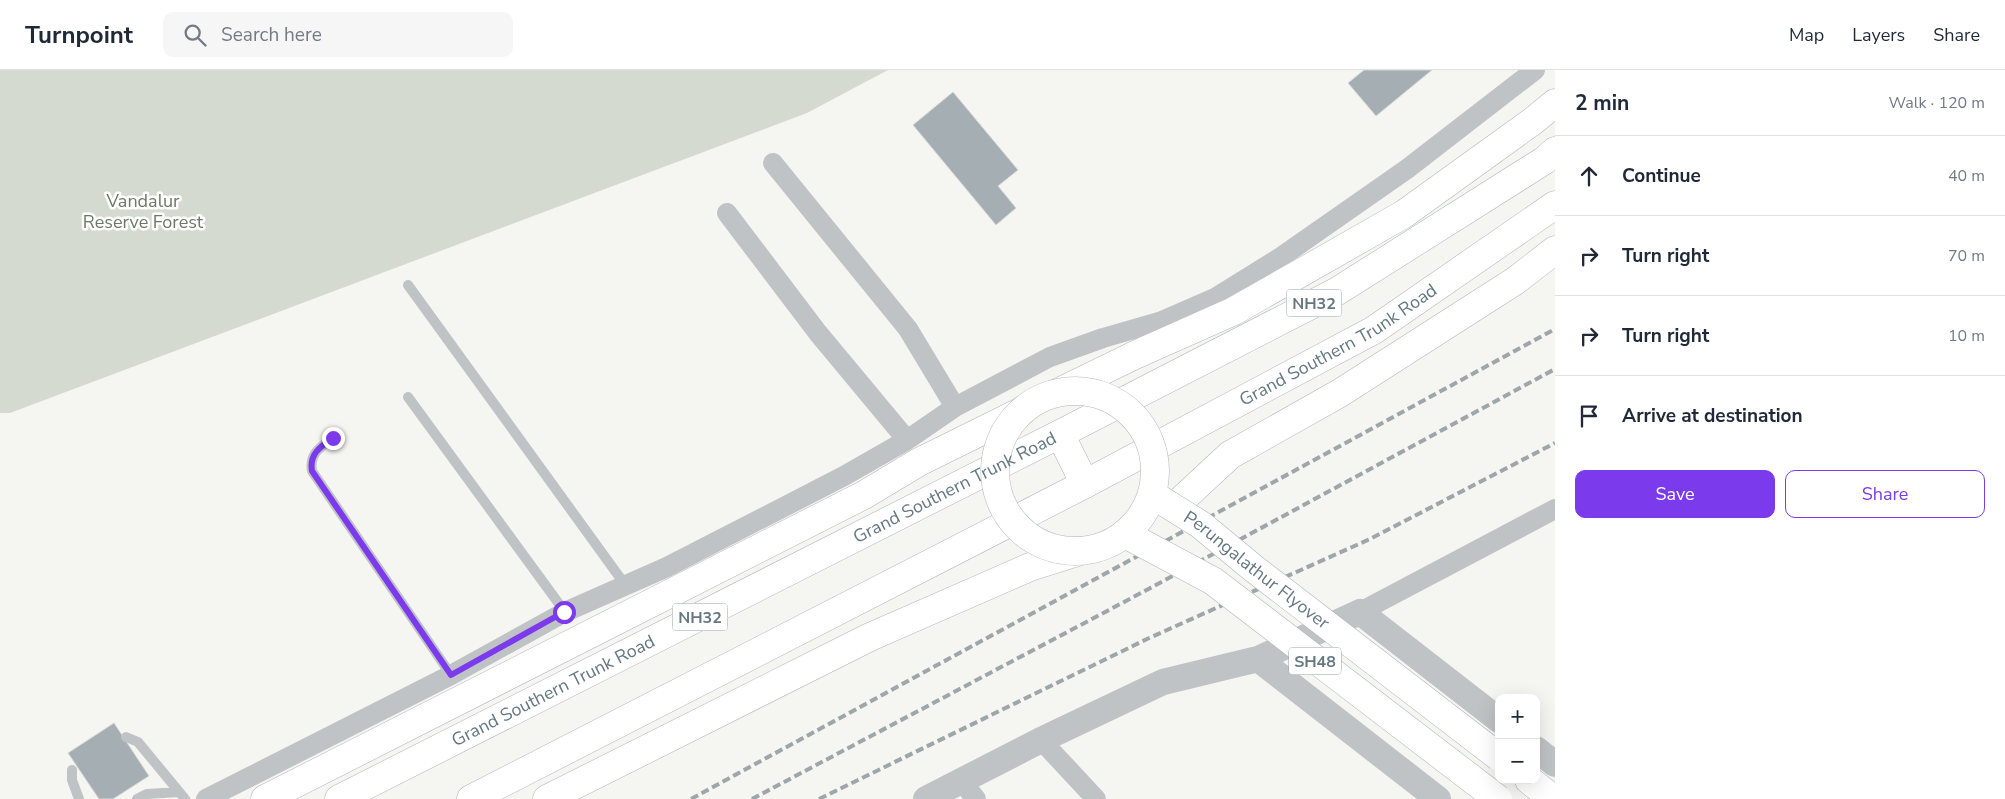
<!DOCTYPE html>
<meta charset="utf-8">
<style>
body{margin:0;font-family:"Nunito Sans",sans-serif;background:#f6f6f7;color:#1f2937}
.controls{position:absolute;right:15px;bottom:15px;display:grid;overflow:hidden;border-radius:10px;box-shadow:0 5px 20px #0002}
.controls button{width:45px;height:45px;display:grid;place-items:center;padding:0;border:0;border-bottom:1px solid #e0e1e3;background:#fff;color:#1f2937;font:25px sans-serif}
.stop{position:absolute;width:15px;height:15px;margin:-11px;border:4px solid #7c3aed;border-radius:50%;background:#fff}
.stop.end{background:#7c3aed;border-color:#fff;box-shadow:0 1px 5px #0008}
.list{margin:0;padding:0;list-style:none}
h2{display:flex;justify-content:space-between;align-items:center;height:65px;margin:0;padding:0 20px;font-size:21px}
h2 small{font-size:16px;font-weight:400;color:#747a83}
.list li{display:grid;grid-template-columns:32px 1fr auto;gap:15px;align-items:center;box-sizing:border-box;height:80px;padding:0 20px;border-top:1px solid #e0e1e3}
.list b{display:block;font-size:19px;white-space:nowrap}
.list em{font-size:16px;font-style:normal;color:#747a83}
.actions{display:flex;gap:10px;padding:15px 20px}
.actions a{flex:1;padding:11px 0;border:1px solid #7c3aed;border-radius:10px;text-align:center;font-size:18px;color:#7c3aed}
.actions .main{background:#7c3aed;color:#fff}
.icon{flex:none;width:28px;height:28px;fill:none;stroke:currentColor;stroke-width:2;stroke-linecap:round;stroke-linejoin:round}
.map{position:relative;flex:none;width:1555px;height:729px;overflow:hidden}
header{display:flex;align-items:center;gap:30px;box-sizing:border-box;height:70px;padding:0 25px;background:#fff;border-bottom:1px solid #e0e1e3}
header strong{font-size:24px}
nav{display:flex;gap:28px;margin-inline-start:auto;font-size:18px}
.search{width:350px;height:45px;background:#f6f6f7;display:flex;align-items:center;gap:12px;box-sizing:border-box;padding:0 18px;border-radius:10px;color:#747a83;font-size:19px}
main{display:flex}
aside{flex:1;background:#fff}
.map>svg:first-child{display:block}
.green{fill:#d5dad1}
.building{fill:#a5afb3;stroke:#d7d7d4}
.lines{fill:none;stroke-linecap:round;stroke-linejoin:round}
.primary-casing{stroke:#b0b6b9;stroke-width:29}
.trunk-casing{stroke:#b2b6b9;stroke-width:29}
.service{stroke:#bfc3c6;stroke-width:10}
.minor{stroke:#bfc3c6;stroke-width:20}
.tertiary{stroke:#bfc3c6;stroke-width:26}
.primary{stroke:#fff;stroke-width:28}
.trunk{stroke:#fff;stroke-width:28}
.rail{stroke:#9ea6aa;stroke-width:4;stroke-dasharray:8 4;stroke-linecap:butt}
.primary-bridge-casing{stroke:#b0b6b9;stroke-width:29;stroke-linecap:butt}
.trunk-bridge-casing{stroke:#b2b6b9;stroke-width:29;stroke-linecap:butt}
.primary-bridge{stroke:#fff;stroke-width:28}
.trunk-bridge{stroke:#fff;stroke-width:28}
.route{stroke:#7c3aed;stroke-width:6}
.labels{text-anchor:middle;stroke-width:5;stroke-linejoin:round;paint-order:stroke}
.shield{fill:#fff;stroke:#93a0a8;stroke-width:1}
.shield-label{font-size:16px;font-weight:bold;fill:#657882}
.park-label{font-size:18px;fill:#6a7a64;stroke:#fff}
.street-label{font-size:18px;fill:#657882;stroke:#fff}
</style>
<header>
<strong>Turnpoint</strong>
<div class="search"><svg class="icon" aria-label="search" viewBox="0 0 24 24"><circle cx="10" cy="10" r="6"/><path d="M15 15l6 6"/></svg>Search here</div>
<nav><a>Map</a><a>Layers</a><a>Share</a></nav>
</header>
<main>
<div class="map">
<svg width="1555" height="729" viewBox="0 0 1555 729">
<rect width="100%" height="100%" fill="#f5f5f2"/>
<path class="green" d="M0,0h888l-81,43 -797,300h-10z"/>
<path class="building" d="M1364,0h68l-56,46 -28,-33z
M953,22l65,78 -20,16 18,22 -20,17 -83,-100z
M114,653l35,53 -36,23h-14l-31,-46z"/>
<g class="lines">
<defs>
<path id="primary" d="M1529,710l24,19"/>
<g id="trunk">
<path d="M1059,322l76,-37 99,-44 170,-97 129,-93 22,-18"/>
<path d="M1060,364l25,50"/>
<path d="M1174,437l56,-52 110,-62 175,-112 40,-31"/>
<path d="M265,729l599,-304 55,-33 103,-51"/>
<path id="s1" d="M339,729l721,-365 276,-142 209,-132 10,-9"/>
<path id="s2" d="M471,729l614,-315 289,-154 181,-125"/>
<path d="M547,729l323,-162 160,-70 51,-16"/>
</g>
</defs>
<use href="#primary" class="primary-casing"/>
<use href="#trunk" class="trunk-casing"/>
<path class="service" d="M408,215l218,301
M408,327l157,215
M333,368c-13,9 -24,16 -21,33l139,204
M126,667l12,5 47,57
M72,700v10l7,19
M137,729l10,-5 32,-2"/>
<path class="minor" d="M773,93l135,166 47,78
M727,143l91,120 89,107
M1360,542l195,-103
M1041,670l55,59
M961,711l15,18
M206,729l245,-124 114,-63 102,-45 177,-91 63,-36 48,-33 95,-50 53,-19 59,-17 53,-23 66,-41 126,-88 128,-99"/>
<path class="tertiary" d="M1258,589l180,140
M1536,679l19,15
M926,729l115,-59 122,-58 95,-23 102,-47 139,108"/>
<use href="#primary" class="primary"/>
<use href="#trunk" class="trunk"/>
<path class="rail" d="M691,729l864,-470
M752,729l389,-206 414,-224
M819,729l328,-160 223,-100 185,-96"/>
<defs>
<g id="primary-bridge">
<path id="s3" d="M1153,425l48,30 52,43 246,189"/>
<path d="M1125,464l88,47 285,218"/>
</g>
<path id="trunk-bridge" d="M995 401a80 80 0 1 1 160 0a80 80 0 1 1-160 0Z"/>
</defs>
<use href="#primary-bridge" class="primary-bridge-casing"/>
<use href="#trunk-bridge" class="trunk-bridge-casing"/>
<use href="#primary-bridge" class="primary-bridge"/>
<use href="#trunk-bridge" class="trunk-bridge"/>
</g>
<g class="lines">
<path class="route" d="M333,368c-13,9 -24,16 -21,33l139,204 113,-63"/>
</g>
<g class="labels">
<g class="shield">
<rect x="1286.5" y="219.5" width="55" height="27" rx="4"/>
<rect x="672.5" y="533.5" width="55" height="27" rx="4"/>
<rect x="1289" y="577.5" width="52" height="27" rx="4"/>
</g>
<g class="shield-label">
<text x="1314" y="239">NH32</text>
<text x="700" y="553">NH32</text>
<text x="1315" y="597">SH48</text>
</g>
<g class="park-label">
<text x="143" y="137">Vandalur<tspan x="143" dy="21">Reserve Forest</tspan></text>
</g>
<g class="street-label">
<text dy="6" stroke="none"><textPath href="#s2" startOffset="979">Grand Southern Trunk Road</textPath></text>
<text dy="6" stroke="none"><textPath href="#s1" startOffset="690">Grand Southern Trunk Road</textPath></text>
<text dy="6" stroke="none"><textPath href="#s3" startOffset="128">Perungalathur Flyover</textPath></text>
<text dy="6" stroke="none"><textPath href="#s1" startOffset="240">Grand Southern Trunk Road</textPath></text>
</g>
</g>
</svg>
<div class="controls">
<button>+</button>
<button>−</button>
</div>
<div class="stop" style="left:564px;top:542px"></div>
<div class="stop end" style="left:333px;top:368px"></div>
</div>
<aside>
<h2>2 min<small>Walk · 120 m</small></h2>
<ul class="list">
<li><svg class="icon" aria-label="ahead" viewBox="0 0 24 24"><path d="M12 20V5M6 11l6-6 6 6"/></svg><div><b>Continue</b></div><em>40 m</em></li>
<li><svg class="icon" aria-label="right" viewBox="0 0 24 24"><path d="M7 20v-9h11M14 6l5 5-5 5"/></svg><div><b>Turn right</b></div><em>70 m</em></li>
<li><svg class="icon" aria-label="right" viewBox="0 0 24 24"><path d="M7 20v-9h11M14 6l5 5-5 5"/></svg><div><b>Turn right</b></div><em>10 m</em></li>
<li><svg class="icon" aria-label="arrive" viewBox="0 0 24 24"><path d="M6 21V4h12l-3 4 3 4H6"/></svg><div><b>Arrive at destination</b></div></li>
</ul>
<div class="actions"><a class="main">Save</a><a>Share</a></div>
</aside>
</main>
